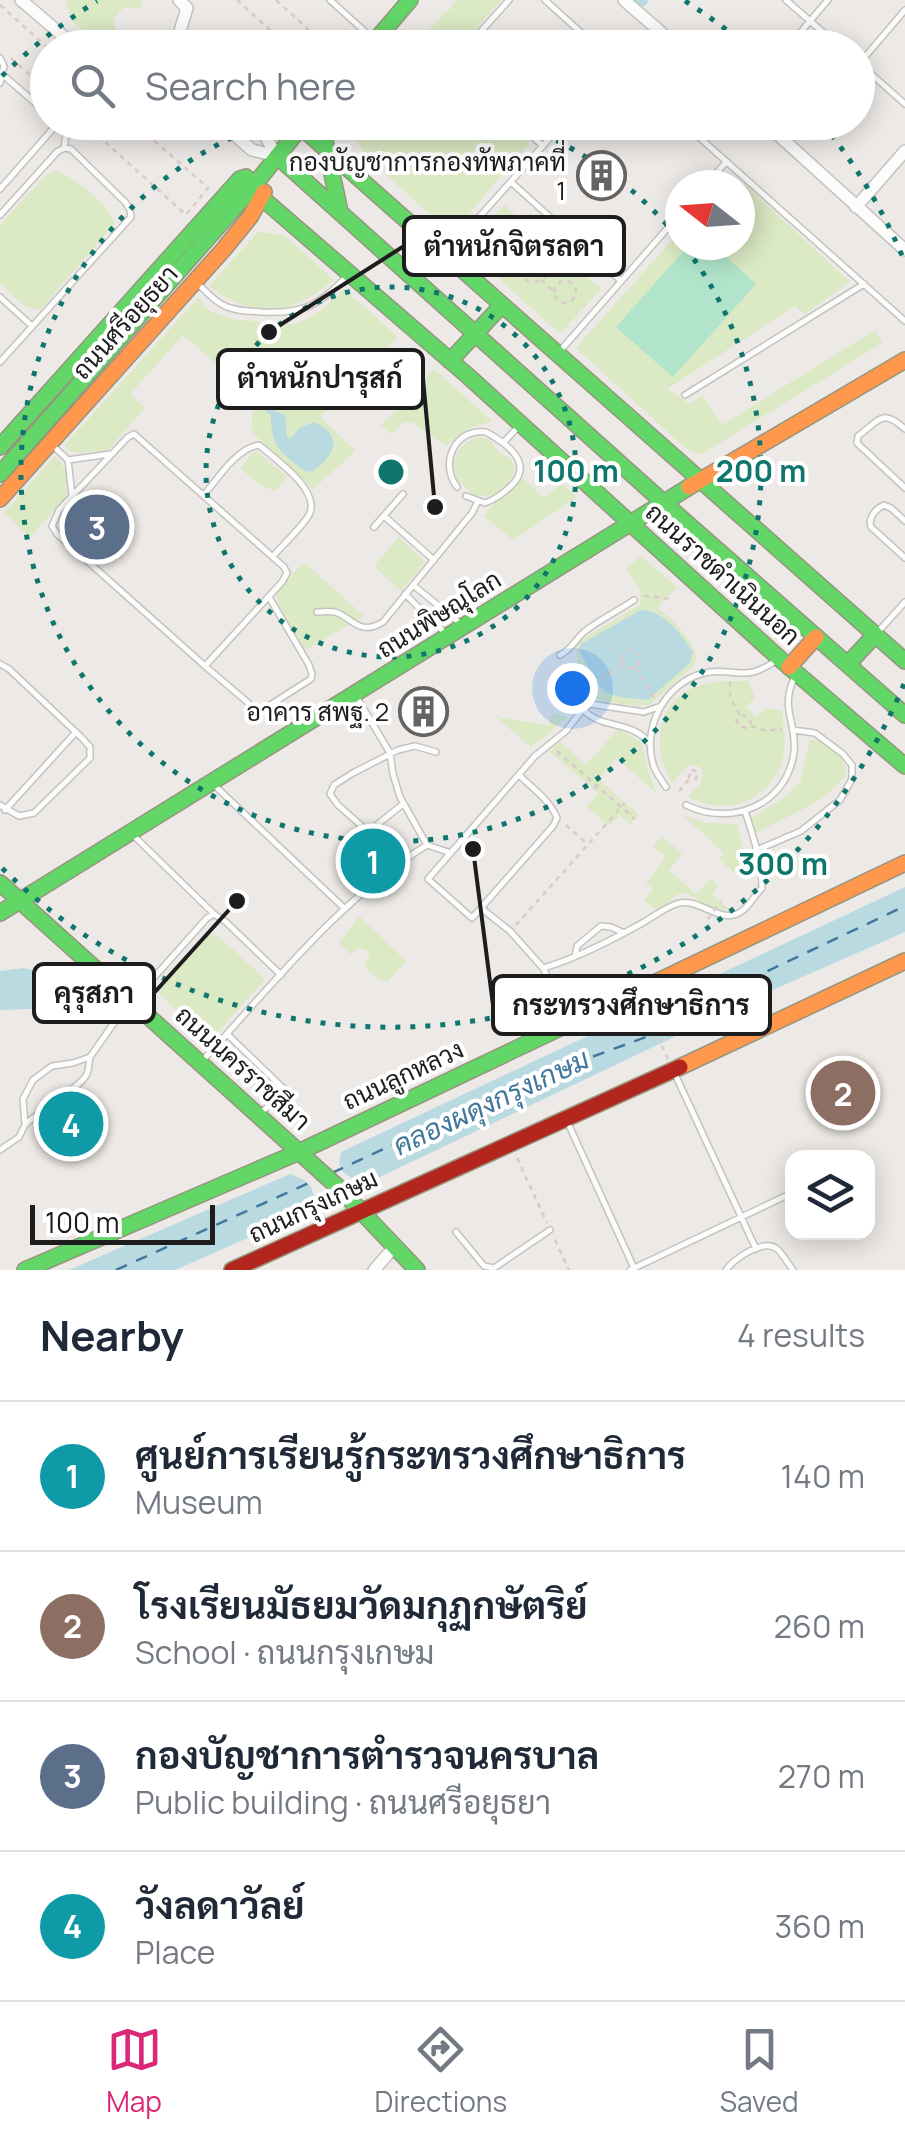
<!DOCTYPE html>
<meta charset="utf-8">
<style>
body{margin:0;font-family:Manrope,Sarabun,sans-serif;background:#f2f2f3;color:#1f2937}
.controls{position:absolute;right:30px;bottom:30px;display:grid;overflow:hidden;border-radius:20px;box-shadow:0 5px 25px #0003}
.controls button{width:90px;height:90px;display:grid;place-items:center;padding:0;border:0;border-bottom:2px solid #e0e1e3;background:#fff;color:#1f2937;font:50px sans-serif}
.compass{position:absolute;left:665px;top:170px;width:90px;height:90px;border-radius:50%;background:#fff;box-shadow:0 5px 25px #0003;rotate:287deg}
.scale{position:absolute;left:30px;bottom:25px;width:185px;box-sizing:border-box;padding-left:10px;border:5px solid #1d1d1d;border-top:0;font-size:28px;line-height:35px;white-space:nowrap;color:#1d1d1d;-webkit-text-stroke:8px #fff;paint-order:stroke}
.you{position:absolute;left:572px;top:688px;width:35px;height:35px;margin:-25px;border:8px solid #fff;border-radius:50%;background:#1a73e8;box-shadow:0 0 0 15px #1a73e833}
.badge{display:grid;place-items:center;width:65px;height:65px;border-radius:50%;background:#db2777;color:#fff;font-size:32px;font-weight:700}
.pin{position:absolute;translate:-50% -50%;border:5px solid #fff;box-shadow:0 2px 10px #0006}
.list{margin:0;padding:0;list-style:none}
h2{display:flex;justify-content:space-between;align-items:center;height:130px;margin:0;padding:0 40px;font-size:42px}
h2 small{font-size:32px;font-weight:400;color:#747a83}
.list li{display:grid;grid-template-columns:65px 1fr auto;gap:30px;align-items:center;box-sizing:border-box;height:150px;padding:0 40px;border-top:2px solid #e0e1e3}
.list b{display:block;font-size:38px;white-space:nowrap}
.list p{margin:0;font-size:32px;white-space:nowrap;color:#747a83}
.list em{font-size:32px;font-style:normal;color:#747a83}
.icon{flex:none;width:55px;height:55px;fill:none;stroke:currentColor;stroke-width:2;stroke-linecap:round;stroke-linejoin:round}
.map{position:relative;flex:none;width:905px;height:1270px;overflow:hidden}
.search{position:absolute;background:#fff;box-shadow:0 5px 25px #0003;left:30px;right:30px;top:30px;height:110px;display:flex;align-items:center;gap:25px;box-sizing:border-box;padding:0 35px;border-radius:55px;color:#747a83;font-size:38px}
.sheet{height:730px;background:#fff}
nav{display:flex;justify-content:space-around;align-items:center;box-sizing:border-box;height:140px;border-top:2px solid #e0e1e3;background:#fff;font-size:28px;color:#747a83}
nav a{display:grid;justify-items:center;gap:5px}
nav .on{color:#db2777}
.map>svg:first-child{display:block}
.grass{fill:#dbe9c4;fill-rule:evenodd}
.pitch{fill:#b1e4ca}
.water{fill:#b9dae0}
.pier{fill:#ece9e6}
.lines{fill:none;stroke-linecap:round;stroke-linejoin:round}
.canal{stroke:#b9dae0;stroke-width:12}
.ferry{stroke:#43789d;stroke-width:2.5;stroke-dasharray:12 10;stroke-linecap:butt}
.lane-casing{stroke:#c4c3c2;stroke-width:8}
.street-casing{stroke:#c4c3c2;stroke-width:14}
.fast-casing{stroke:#96957e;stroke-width:18}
.slow-casing{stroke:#96957e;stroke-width:18}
.jam-casing{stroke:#96957e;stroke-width:18}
.path{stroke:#dacac9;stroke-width:2.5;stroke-dasharray:5 5;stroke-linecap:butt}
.lane{stroke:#fcfcfb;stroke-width:5}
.street{stroke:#fcfcfb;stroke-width:11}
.fast{stroke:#63d668;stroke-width:15}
.slow{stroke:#ff974d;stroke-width:15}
.jam{stroke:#b3261e;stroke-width:15}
.path-bridge{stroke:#dacac9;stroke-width:2.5;stroke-dasharray:5 5;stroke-linecap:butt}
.ring{fill:none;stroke:#0f766e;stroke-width:5;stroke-dasharray:5 10}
.labels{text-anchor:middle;stroke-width:8;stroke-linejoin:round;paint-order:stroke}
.poi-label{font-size:25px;fill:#1d1d1d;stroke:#fff;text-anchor:end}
.street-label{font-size:25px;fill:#1d1d1d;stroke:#fff}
.water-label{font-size:28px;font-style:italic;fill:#43789d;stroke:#fff}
.centre{fill:#0f766e;stroke:#fff;stroke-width:5}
.ring-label{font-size:30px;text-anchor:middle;font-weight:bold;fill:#0f766e;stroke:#fff;stroke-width:8;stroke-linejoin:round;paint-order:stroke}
.leader{fill:none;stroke:#1d1d1d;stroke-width:4}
.callout-dot{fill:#1d1d1d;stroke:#fff;stroke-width:4}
.callout{fill:#fff;stroke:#1d1d1d;stroke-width:4}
.callout-label{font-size:28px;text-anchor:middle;font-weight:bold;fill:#1d1d1d}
</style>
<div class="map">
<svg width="905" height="1270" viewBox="0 0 905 1270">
<rect width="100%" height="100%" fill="#ece9e6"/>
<path class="grass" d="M66,0h76l-1,9 -17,-2 -11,13 5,17c-28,3 -48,-8 -52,-37z
M457,0h45l-44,47h-45z
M353,123h38l-5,5 7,7 12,-12h102l18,15 4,6 -78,90 -82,-75 -15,-23z
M55,171c18,4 56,35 59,53l-73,85c-17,2 -30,-16 -41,-26v-58l47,-51z
M734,181l10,3 106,98 -45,32 -10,-8 -128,83 23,15 12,-9 20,30 153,-95 7,13 -180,111 -6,-1 -14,-8 -106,-97 104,-117v14h60v-60h-20l3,-3z
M504,205l97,84 -41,45 -94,-86z
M258,232l26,3 50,45c-44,35 -78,41 -125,6z
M344,289l54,48 -78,80 36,34 -43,38 -60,-56c-3,-13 3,-27 -4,-40l-66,-58 -53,59 15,14 -37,42 -35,3 -9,-7 134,-148 11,13 24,8 62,6 27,-15z
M434,369l58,52 -20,6 -26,19 -33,-23 -9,-1 -13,12 -10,-9z
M477,437l12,2 10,13 12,7 4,10c-7,23 -24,32 -47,24l2,-2 -9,-8 -2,2c-9,-22 -5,-38 18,-48z
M253,452h5l29,25 -12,14 -15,-6 -20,-17z
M55,456c11,11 16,25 11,41l-36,40 -26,-24z
M523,479l21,18 18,-13 15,13 -64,43 -29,-24c4,-9 30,-28 39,-37z
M399,537l26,25 -24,29 -26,-24 2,-5z
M641,556l36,31 -20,21c16,11 35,31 40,51l-5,8 -43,38 -10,1 -30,-4 -14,-3 -6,-5 -11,-27 -2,-18 2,-6 8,-6 54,-32v-14l-14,-23zM641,610c23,0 39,23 51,41l-44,49c-52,-6 -45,-3 -69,-49l2,-7z
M304,562l60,54 -59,34 -25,-42 -4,-14z
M748,681l7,17 -9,9 10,10 10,-9 16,3c1,13 4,27 2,39 -3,33 -34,58 -66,56 -11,-1 -21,-5 -30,-9 8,-10 21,-18 12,-30l-11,-2 -17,18c-21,-35 -17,-84 29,-98 15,-5 31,-4 47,-4z
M552,714l16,3 -37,30 -36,-31 54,10z
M618,729l23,13 8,32 8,20 -40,-36 -19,21 41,36 -9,9 -11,-9 -10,11 -22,-19 11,-14 -48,-41 8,-12 28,25z
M810,740c20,0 32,14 37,32 -17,30 -60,43 -88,60h-5l-2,-14 33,-21 15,-14z
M683,815l24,8 30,1 12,51 -6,-5 -5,6 -19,-17 5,-6z
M662,836l20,18 -13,16 27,24 14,-15 8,7 -6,8 17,15c-17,5 -28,-8 -42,-16l-11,2 -17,17 -15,-12 9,-11 -7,-6 20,-26 -13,-11z
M359,916l47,45 -19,21 -11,-5 -12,-11 6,-10 -2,-5 -9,-3 -9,6 -11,-11z
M207,934l10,1 48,44 -56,63 -52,-51z"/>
<path class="pitch" d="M689,245h24l43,39 -83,93 -57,-50z"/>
<path class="water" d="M258,386l5,1 2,17 6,5 14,6c2,8 0,15 3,23h3l8,-10 15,-6c31,13 20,36 -3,50l-6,-1c-24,-18 -34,-24 -34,-55l-13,-12 -5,-11z
M641,610c23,0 40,24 52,42l-3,11 -42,37c-52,-5 -45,-5 -69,-49l2,-7z
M905,887v45l-128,56 -475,226 -127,56h-106l274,-119z
M24,968c20,5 34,13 37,34l-31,7 -30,1v-39z"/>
<path class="pier" d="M342,1150l-3,13 4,9 15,10 13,1 -62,29 6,-12 -4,-13 -7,-7 -16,-7z"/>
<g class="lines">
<path class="canal" d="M641,1l1,-1"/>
<path class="ferry" d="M332,1173l211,-98 122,-45 17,-1 12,-14 44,-30 167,-79
M116,1270l204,-92"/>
<defs>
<path id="lane" d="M330,0l42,38
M545,0l53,48
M786,0l55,48
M466,48l43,-48
M787,48l41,-48
M0,58l4,8 -4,17
M860,64l45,40
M858,65l47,-55
M3,75l45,39
M516,122l27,24
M682,122l223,199
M807,122l11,10
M59,124l7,10 -2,14
M392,128l5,-6
M511,182l110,99
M706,185l20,-23
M0,189l58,-66
M0,215l57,-63 7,-4 7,1 55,54 4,7 1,7 -131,145
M448,252l116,-130
M198,284c8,7 15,16 25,21 11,6 26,6 39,7 40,2 57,-6 84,-35
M0,297l32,29
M560,351l120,-137
M685,395l179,-111
M905,429c-23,-21 -25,-9 -47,7l-1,7 48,45
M134,434l150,133 3,6 -5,9 -77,84 -148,-132 -5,-8 7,-16 69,-73z
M503,443l15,-16
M51,444l17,16 4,35
M68,460l42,-6
M457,487c-18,-24 -2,-59 29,-55 20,11 49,31 25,54 -9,8 -15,13 -26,17l-19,-7
M204,495c14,-17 33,-47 55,-50 16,14 60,44 51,68 -4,10 -29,34 -37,43
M384,516l50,44
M905,521l-14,-13 -7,-3c-9,4 -16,13 -13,22l34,31
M374,527l29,-33
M413,585l48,39
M405,594l42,41
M317,612c6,0 12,-1 18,0 17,5 24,25 48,10l89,-109 6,-12
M877,633l28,-31
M560,655c11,-5 15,-15 24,-23 15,-12 34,-21 50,-32
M0,664l9,5 72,68 9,10v11l-56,55 -15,3 -19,-11
M205,666l54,46 52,-33 1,-5 -3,-9 -40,-68
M356,696l34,57 3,21 7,23 27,48 24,8
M648,742c-15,-21 -49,-13 -65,-33l7,-5 54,8 14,-5
M213,784l132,125
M666,787c-4,-6 -9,-13 -12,-20 -13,-38 10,-84 50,-94 14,-4 24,0 39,0 12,1 25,-7 36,-14
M403,804l-30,24 -8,1 -27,-24 -8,-11 4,-9 19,-12 45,-23 17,-4 21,6
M686,805c44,22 101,1 108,-53 3,-32 -15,-42 1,-76
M5,810l71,-78
M134,836l80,78
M757,850l44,-19 39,-31 12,-21v-14l-9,-11 -28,-21 -22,-3
M481,908l72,-82 4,-8c-7,-18 -25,-30 -38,-43
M575,956l2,-10 24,-20 10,1 13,6
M543,968c32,-9 63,-25 92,-41 14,-7 27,-18 41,-23 22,-9 45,23 66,7 7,-5 13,-16 20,-23 0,-27 -9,-52 -17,-77
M569,1018l-26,-50 -33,-37 -29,-23 -9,10 -44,-39 107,-123 31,-25 17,-22
M227,1034l58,56 -23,22
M202,1061c70,-75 136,-161 225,-216
M674,1072l82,177
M567,1121l67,147
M26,1124c14,-14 55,-37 61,-50 2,-5 2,-12 3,-17
M0,1150l19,-13 6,-12 -2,-26 10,-19 19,-14 21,-3 17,-6 26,-37 91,-102 7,-4 12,8 55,53
M863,1158l2,-1
M456,1232l28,34 10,2 56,-38
M630,1270l162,-77
M726,1270c7,-11 38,-32 51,-21 6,5 11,15 16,21"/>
<path id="street" d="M21,0l56,48
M179,0l8,8 -9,30 6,10
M624,0l55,48
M220,122l32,28 25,6
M250,122l14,12 13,22
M764,122l141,128
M856,207l49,-56
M374,1270l21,-24"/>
<path id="fast" d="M369,48l41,-48
M325,122l-1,14 16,76
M301,127l604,534
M277,156l387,347 241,212
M240,179l228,197 312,283 125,107
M450,361l52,-56
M0,447l240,-268 6,-2
M0,474l251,-285 54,-67
M848,664l27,-29
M0,883l339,305 78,82
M0,913l689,-426
M25,1270l274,-118 305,-145"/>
<path id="slow" d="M689,487l216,-127
M0,499l224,-250 26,-32 14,-25
M789,667l27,-30
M604,1007l301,-144
M680,1067l225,-106"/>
<path id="jam" d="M232,1270c149,-69 299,-134 448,-203"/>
</defs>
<use href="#lane" class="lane-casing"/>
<use href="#street" class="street-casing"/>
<use href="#fast" class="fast-casing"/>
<use href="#slow" class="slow-casing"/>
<use href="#jam" class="jam-casing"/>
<path class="path" d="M237,0l53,48
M276,0l53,48
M0,5l48,43
M11,58l37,33
M83,122l103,93 22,-27 -75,-66
M510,222l15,13 -6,7 3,2 -11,14 -19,-15z
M572,227l11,-13
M515,234l18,-22
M520 268a14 14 0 1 1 28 0a14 14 0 1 1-28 0Z
M545,257l15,-16
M541,280l12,11
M554 292a11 11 0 1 1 22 0a11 11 0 1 1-22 0Z
M644,596l28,3
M622 659a9 9 0 1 1 18 0a9 9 0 1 1-18 0Z
M635,668l20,31
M730,682v15l9,17 -3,6 3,5 6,3 4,-3 2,-3 -3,-5 -9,-3
M583,690l41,-26
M751,726l16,5 15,-2
M557,751l78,68
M692,770l6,2 -2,7 -7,-2z
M679,791l11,-13
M566,825l20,18
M516,925l109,-122
M668,1059l-9,-19 23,-11
M517,1158l30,65
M555,1240l14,30"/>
<use href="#lane" class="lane"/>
<use href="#street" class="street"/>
<use href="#fast" class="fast"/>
<use href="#slow" class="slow"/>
<use href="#jam" class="jam"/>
<path class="path-bridge" d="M594,789l7,-8
M708,919l13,-18"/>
</g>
<g class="ring">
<circle cx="391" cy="472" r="185"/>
<path d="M515 123A370 370 0 0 1 679 239M685 247A370 370 0 1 1 267 123"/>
<path d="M904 684A555 555 0 0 1 2 868M2 76A555 555 0 0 1 97 1M685 1A555 555 0 0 1 748 47M822 123A555 555 0 0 1 904 260"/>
</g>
<defs>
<symbol id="building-ring" viewBox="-11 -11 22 22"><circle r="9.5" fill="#fff" stroke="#656463" stroke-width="1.5"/><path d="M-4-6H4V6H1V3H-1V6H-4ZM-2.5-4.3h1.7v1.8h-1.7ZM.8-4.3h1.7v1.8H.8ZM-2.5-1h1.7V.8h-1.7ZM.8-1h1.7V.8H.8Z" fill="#656463"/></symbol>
</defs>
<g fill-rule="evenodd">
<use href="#building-ring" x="574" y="148" width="55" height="55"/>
<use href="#building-ring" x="396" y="684" width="55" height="55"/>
</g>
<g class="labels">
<g class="poi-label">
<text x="566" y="171">กองบัญชาการกองทัพภาคที่<tspan x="566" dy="29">1</tspan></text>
<text x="389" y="721">อาคาร สพฐ. 2</text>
</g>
<g class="street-label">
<text transform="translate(125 322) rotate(-48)" y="9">ถนนศรีอยุธยา</text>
<text transform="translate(723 574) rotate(42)" y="9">ถนนราชดำเนินนอก</text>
<text transform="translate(439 614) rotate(-32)" y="9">ถนนพิษณุโลก</text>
<text transform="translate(243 1068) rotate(42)" y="9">ถนนนครราชสีมา</text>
<text transform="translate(403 1075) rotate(-25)" y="9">ถนนลูกหลวง</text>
<text transform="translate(313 1206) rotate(-25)" y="9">ถนนกรุงเกษม</text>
</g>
<g class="water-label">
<text transform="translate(491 1102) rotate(-25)" y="10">คลองผดุงกรุงเกษม</text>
</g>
</g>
<circle cx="391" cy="472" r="15" class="centre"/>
<g class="ring-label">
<text x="576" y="482">100 m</text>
<text x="761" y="482">200 m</text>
<text x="783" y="875">300 m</text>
</g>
<path class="leader" d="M269 332L404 246M435 507L423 379M237 901L154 993M473 849L493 1005"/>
<g class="callout-dot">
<circle cx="269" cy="332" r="10"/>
<circle cx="435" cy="507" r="10"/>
<circle cx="237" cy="901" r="10"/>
<circle cx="473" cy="849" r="10"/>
</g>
<g class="callout">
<rect x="404" y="217" width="220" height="58" rx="10"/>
<rect x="218" y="350" width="205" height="58" rx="10"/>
<rect x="34" y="964" width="120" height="58" rx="10"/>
<rect x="493" y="976" width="277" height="58" rx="10"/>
</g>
<g class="callout-label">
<text x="514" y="256">ตำหนักจิตรลดา</text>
<text x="320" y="388">ตำหนักปารุสก์</text>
<text x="94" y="1003">คุรุสภา</text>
<text x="631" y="1015">กระทรวงศึกษาธิการ</text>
</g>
</svg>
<div class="controls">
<button><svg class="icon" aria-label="layers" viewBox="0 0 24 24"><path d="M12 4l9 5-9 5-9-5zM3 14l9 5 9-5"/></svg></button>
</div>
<svg class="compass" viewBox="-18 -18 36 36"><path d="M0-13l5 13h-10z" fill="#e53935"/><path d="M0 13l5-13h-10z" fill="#747a83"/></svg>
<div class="scale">100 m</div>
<div class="you"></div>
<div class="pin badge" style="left:373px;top:861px;background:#0f9aa8">1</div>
<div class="pin badge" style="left:843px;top:1093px;background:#8d6e63">2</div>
<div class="pin badge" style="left:97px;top:527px;background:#5c6f8a">3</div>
<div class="pin badge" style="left:71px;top:1124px;background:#0f9aa8">4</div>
<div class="search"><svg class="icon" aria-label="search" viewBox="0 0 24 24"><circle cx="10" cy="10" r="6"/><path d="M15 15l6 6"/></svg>Search here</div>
</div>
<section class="sheet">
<h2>Nearby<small>4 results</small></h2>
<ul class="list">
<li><span class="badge" style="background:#0f9aa8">1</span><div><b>ศูนย์การเรียนรู้กระทรวงศึกษาธิการ</b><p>Museum</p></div><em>140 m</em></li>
<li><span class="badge" style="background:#8d6e63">2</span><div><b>โรงเรียนมัธยมวัดมกุฏกษัตริย์</b><p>School · ถนนกรุงเกษม</p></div><em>260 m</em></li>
<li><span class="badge" style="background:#5c6f8a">3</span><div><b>กองบัญชาการตำรวจนครบาล</b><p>Public building · ถนนศรีอยุธยา</p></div><em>270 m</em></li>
<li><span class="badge" style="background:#0f9aa8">4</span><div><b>วังลดาวัลย์</b><p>Place</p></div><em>360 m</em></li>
</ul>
</section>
<nav>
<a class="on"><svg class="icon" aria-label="map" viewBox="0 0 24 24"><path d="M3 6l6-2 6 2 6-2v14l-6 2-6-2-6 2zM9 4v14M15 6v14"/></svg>Map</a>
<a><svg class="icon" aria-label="directions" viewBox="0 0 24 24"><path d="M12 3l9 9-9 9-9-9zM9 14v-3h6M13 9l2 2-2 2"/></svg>Directions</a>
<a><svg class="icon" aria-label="saved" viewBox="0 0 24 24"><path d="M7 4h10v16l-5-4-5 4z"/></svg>Saved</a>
</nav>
